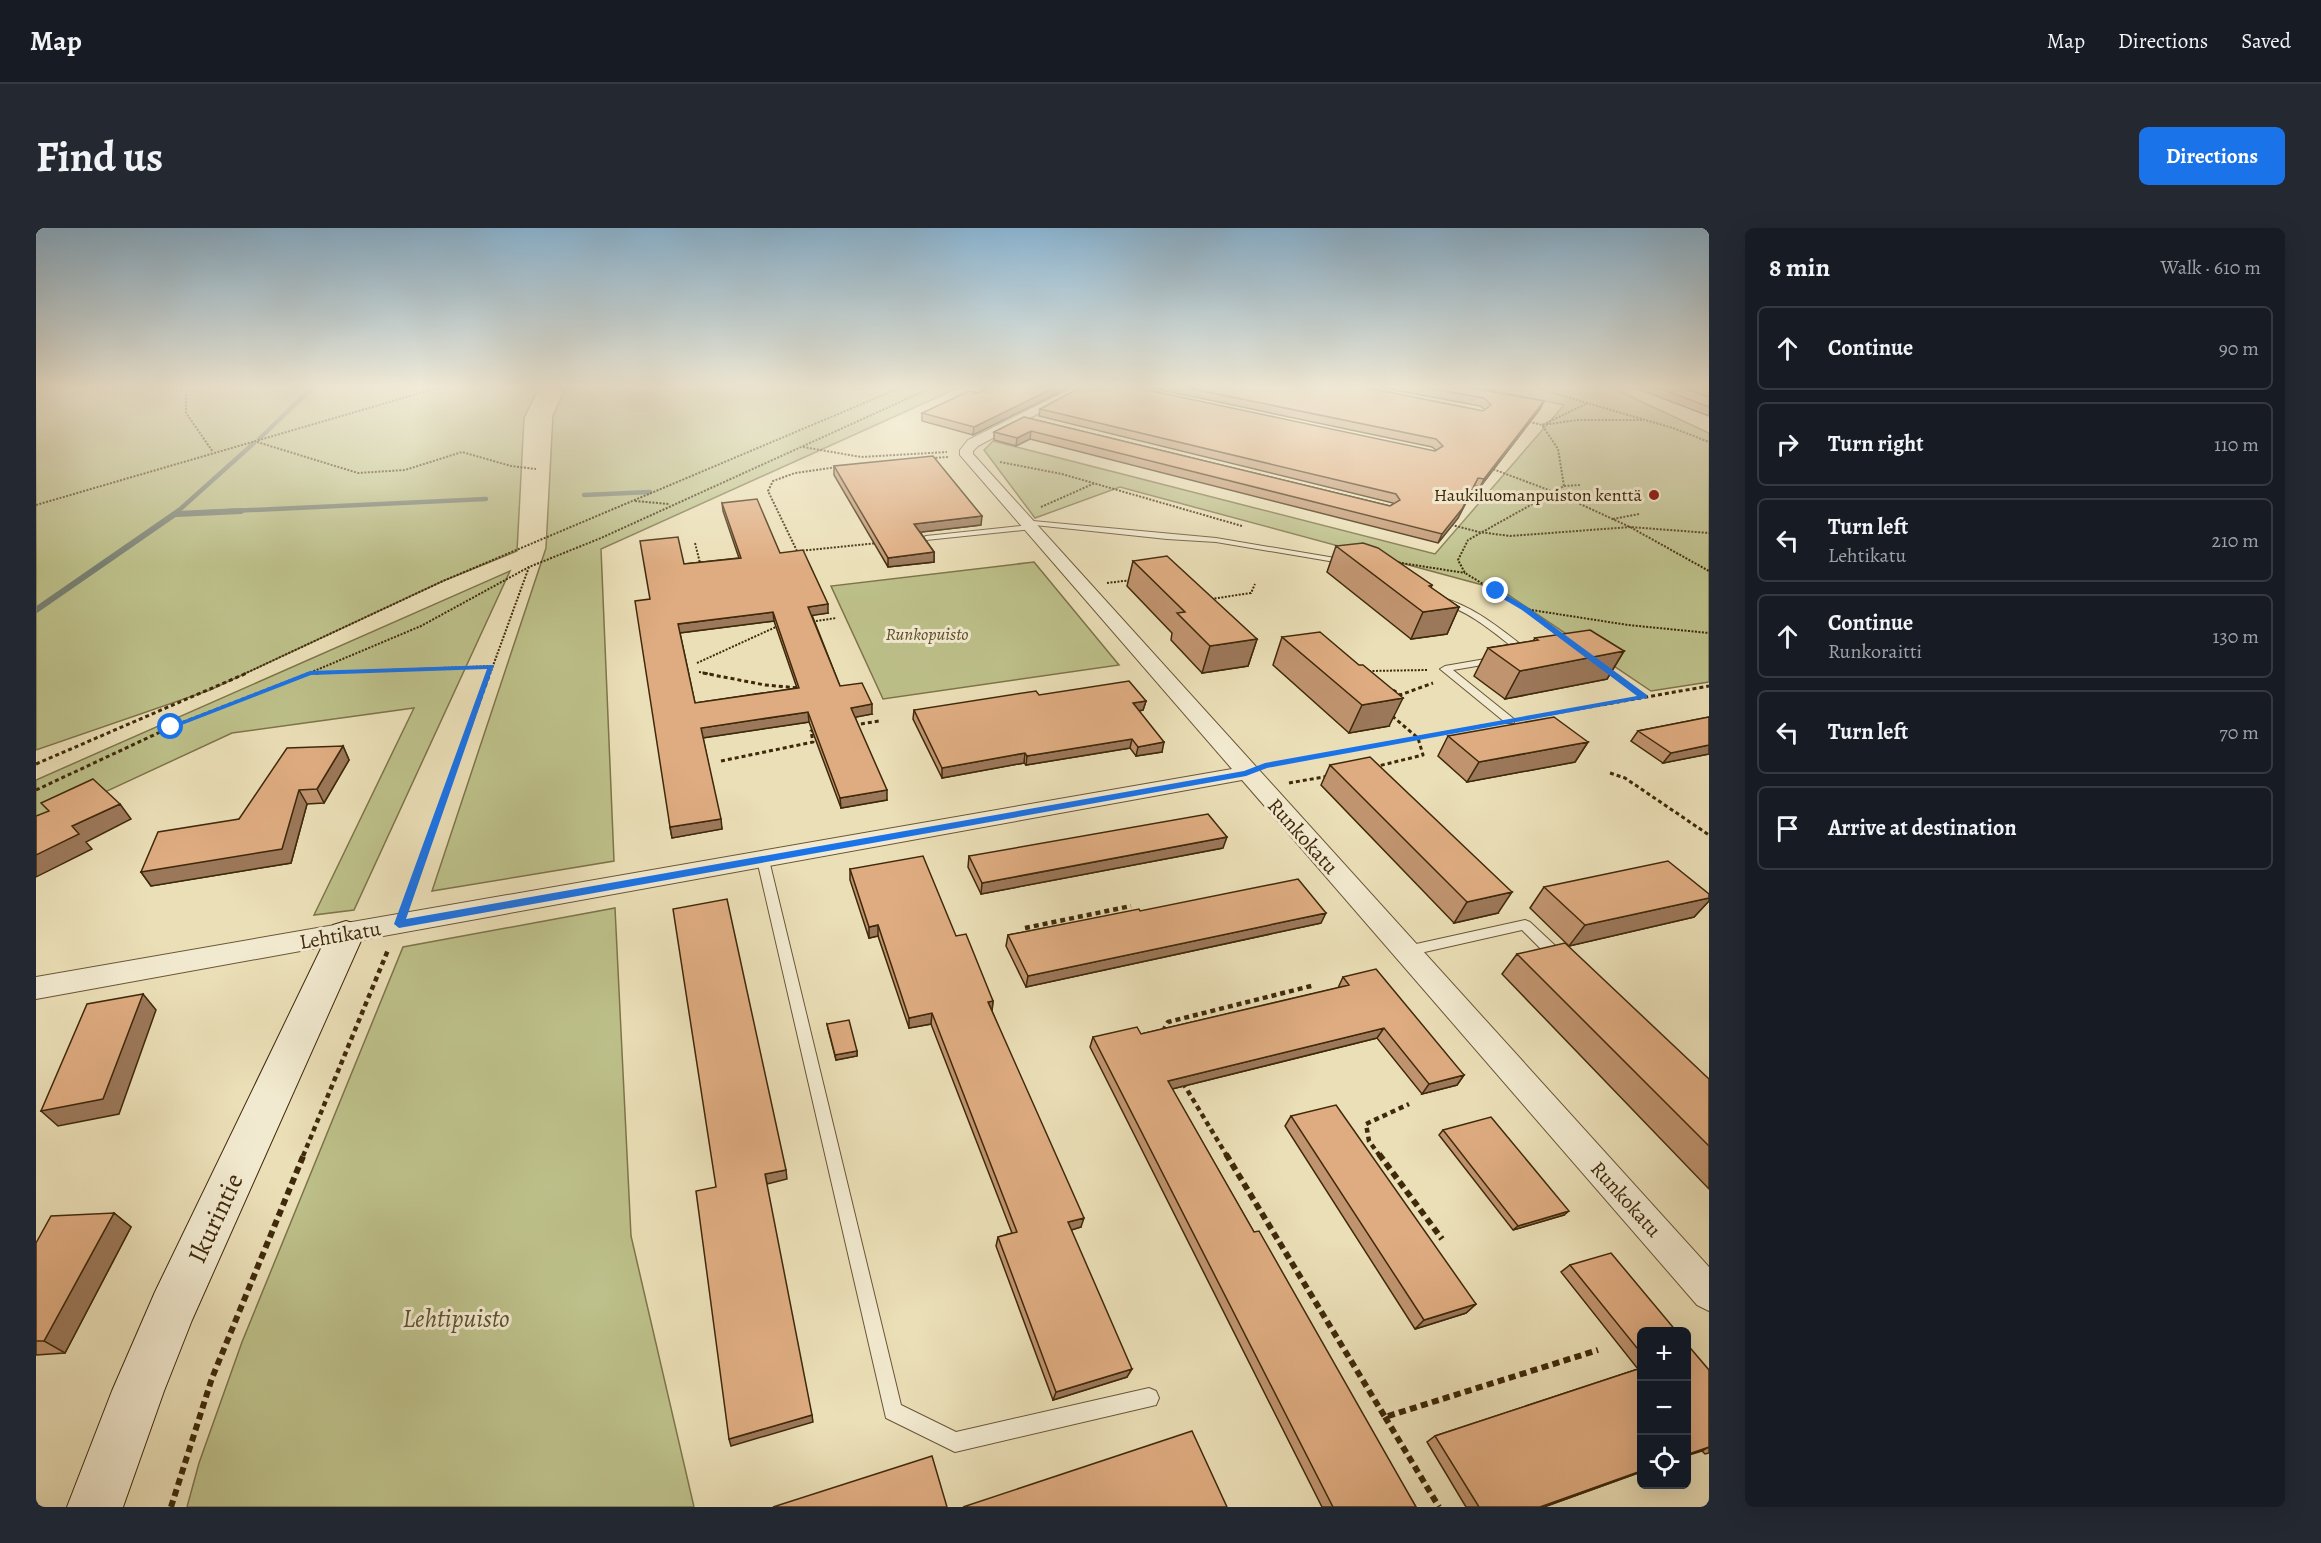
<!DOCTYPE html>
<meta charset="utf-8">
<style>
body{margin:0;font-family:Alegreya,serif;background:#242831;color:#f1f3f6}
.controls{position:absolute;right:18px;bottom:18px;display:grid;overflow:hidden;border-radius:9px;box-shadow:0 6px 24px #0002}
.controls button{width:54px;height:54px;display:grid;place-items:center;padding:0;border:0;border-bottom:2px solid #363941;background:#171b24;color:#f1f3f6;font:30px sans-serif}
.stop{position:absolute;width:18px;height:18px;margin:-14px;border:4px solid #1a73e8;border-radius:50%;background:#fff}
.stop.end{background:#1a73e8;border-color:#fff;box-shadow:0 2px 6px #0008}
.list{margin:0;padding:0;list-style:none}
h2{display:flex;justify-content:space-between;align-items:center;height:78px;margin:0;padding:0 24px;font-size:26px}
h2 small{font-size:20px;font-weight:400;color:#9ea1a6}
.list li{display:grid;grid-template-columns:39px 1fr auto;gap:18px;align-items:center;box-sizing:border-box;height:84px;margin:0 12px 12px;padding:0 12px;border:2px solid #363941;border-radius:9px}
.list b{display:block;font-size:22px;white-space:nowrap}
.list p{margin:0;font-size:20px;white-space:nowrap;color:#9ea1a6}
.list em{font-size:20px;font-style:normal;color:#9ea1a6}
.icon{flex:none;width:33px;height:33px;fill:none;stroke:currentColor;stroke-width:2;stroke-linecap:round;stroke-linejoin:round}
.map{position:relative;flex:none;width:1673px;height:1279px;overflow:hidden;border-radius:9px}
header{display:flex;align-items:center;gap:36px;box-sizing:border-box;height:84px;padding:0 30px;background:#171b24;border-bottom:2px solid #363941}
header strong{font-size:28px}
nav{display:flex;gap:33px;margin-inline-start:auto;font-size:21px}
.intro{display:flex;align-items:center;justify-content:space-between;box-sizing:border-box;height:144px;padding:0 36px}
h1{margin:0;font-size:42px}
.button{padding:15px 27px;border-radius:9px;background:#1a73e8;color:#fff;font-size:21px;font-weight:700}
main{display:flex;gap:36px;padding:0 36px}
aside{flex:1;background:#171b24;border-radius:9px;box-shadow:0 6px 24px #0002}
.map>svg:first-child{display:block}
.green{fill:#bdc08a;stroke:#7e744a;stroke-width:1.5}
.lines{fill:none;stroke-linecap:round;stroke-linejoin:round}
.stream-far1{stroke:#788073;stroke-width:4.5}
.stream{stroke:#788073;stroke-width:6}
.lane-casing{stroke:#6a5636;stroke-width:2}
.street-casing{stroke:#6a5636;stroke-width:2}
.secondary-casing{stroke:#3f290b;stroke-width:2}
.path-far3{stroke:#3f290b;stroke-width:2;stroke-dasharray:2 1.5;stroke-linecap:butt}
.path-far2{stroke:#3f290b;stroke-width:3;stroke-dasharray:4 3;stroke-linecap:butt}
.path-far1{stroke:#3f290b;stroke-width:4.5;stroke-dasharray:5 4;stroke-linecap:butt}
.path{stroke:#3f290b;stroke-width:6;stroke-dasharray:7 4.5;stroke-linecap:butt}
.lane{fill:#f2ead0;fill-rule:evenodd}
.street{fill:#f2ead0;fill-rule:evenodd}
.secondary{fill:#f2ead0;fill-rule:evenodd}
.wall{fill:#c0946f;stroke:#3f290b;stroke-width:1.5;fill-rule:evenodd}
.shaded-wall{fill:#9c785a;stroke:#3f290b;stroke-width:1.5}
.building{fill:#dfac81;stroke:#3f290b;stroke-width:1.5;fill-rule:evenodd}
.route{fill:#1a73e8}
.poi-dot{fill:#8f2418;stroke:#f2ead0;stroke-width:2}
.labels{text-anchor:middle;stroke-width:6;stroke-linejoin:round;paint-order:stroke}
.far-poi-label{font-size:18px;fill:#3f290b;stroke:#f2ead0;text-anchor:end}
.far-park-label{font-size:18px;font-style:italic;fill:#5e4f2b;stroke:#f2ead0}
.street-label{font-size:21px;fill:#3f290b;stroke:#f2ead0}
.near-street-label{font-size:26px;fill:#3f290b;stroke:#f2ead0}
.near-park-label{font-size:26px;font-style:italic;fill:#5e4f2b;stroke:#f2ead0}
</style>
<header>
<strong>Map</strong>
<nav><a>Map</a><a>Directions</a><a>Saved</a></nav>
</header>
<div class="intro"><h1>Find us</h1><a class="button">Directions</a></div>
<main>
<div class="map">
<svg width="1673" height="1279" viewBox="0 0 1673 1279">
<rect width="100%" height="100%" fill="#ebdfb7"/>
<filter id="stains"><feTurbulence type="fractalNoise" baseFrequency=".00333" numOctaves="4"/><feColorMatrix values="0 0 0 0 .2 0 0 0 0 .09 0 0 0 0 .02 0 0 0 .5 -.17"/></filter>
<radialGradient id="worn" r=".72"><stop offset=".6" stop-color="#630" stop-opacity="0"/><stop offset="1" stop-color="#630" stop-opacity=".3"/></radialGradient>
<path class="green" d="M0,159h503l-15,31 -7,133 -74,30 -233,109 -174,60z
M530,159h394l-359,162 13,312 -182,30 114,-343 7,-132z
M1440,159h134l99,46v249l-58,9 -150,-101 -381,-103 -85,31 -51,-68 9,-9 442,113 129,-149z
M998,334l85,103 -236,34 -52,-113z
M474,343l-156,339 -40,5 100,-207 -182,25 -196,91v-44z
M579,680l16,328 63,271h-507l12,-44 43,-121 161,-395z"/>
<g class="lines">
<path class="stream-far1" d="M223,211l54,-52
M548,267l66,-3
M141,284l77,-69
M174,284l276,-13"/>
<path class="stream" d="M140,286l65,-3
M0,382l143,-99"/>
<defs>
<path id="lane" d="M986,292l194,18 131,22 4,2 -4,2 -131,-22 -49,-3 -142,-15h-3z
M994,297l4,2 -1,2 -107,11 -4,-2 4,-2z
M1407,370c31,9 55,29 80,48v12h-6l-2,-9c-23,-18 -46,-38 -75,-46v-4z
M1461,429l5,3 -2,2 -47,8 61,49v4h-8l-66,-54 5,-3z
M727,628l6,4 132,545 55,27 193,-44 7,3 3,7 -3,7 -201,47 -69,-34 -129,-558z
M1489,692l5,2 33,31 2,4 -2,4h-10l-31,-31 -115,26 -5,-1 -2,-4 2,-4 5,-1z"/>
<path id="street" d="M1038,159h14l-110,59 -5,5v3l736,813v44l-12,-6 -455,-525 -1206,219v-22l1196,-208 -272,-314v-5l8,-10z"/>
<path id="secondary" d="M310,693l13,4 5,9 -172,386 -28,71 -41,116h-56l45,-116 43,-99 173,-358 5,-9z"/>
</defs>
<use href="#lane" class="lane-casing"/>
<use href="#street" class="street-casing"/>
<use href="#secondary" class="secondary-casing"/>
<path class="path-far3" d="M150,159v26l27,39
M1496,159l141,41 36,14
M1606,192h-65l-35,5 16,24 6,37 -10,6 76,35 79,44
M1490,193l16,4 46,-22
M221,214l101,31 47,-3 57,-18 49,14 25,3
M767,219l58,10 86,-5
M896,230l16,-1
M964,234l62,12 180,52
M1454,240l64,24
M1528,258l16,-1
M1518,264l-86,48 -10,20 7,13 59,36 36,28
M599,273l34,3
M0,277l405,-118
M1005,279l54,-24
M1577,291l26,-5
M1412,296l31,8 31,4 120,-9 79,6
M659,315l5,20
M761,323l-29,-60 5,-10 22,-8 43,-6
M763,323l79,-8
M1359,334l70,11
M1071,355l25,-3
M1175,371l40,-6 4,-9
M1489,381l103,16 81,8
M773,394l27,-4
M661,435l81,-37
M1333,443l58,-1
M1572,443l5,3
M663,444l12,2
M279,445l176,-7
M208,446l199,-93 459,-194
M271,446l114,-48 108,-59 72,-29 332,-151
M454,446l39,-107"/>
<path class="path-far2" d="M279,445h5
M667,445l62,12 34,3
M1575,445l32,23
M1357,462l7,5 33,-12
M1491,490l182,-32
M818,497l25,-4
M685,533l92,-19 -2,-11 6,-1
M0,536l211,-91
M1237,536l214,-39
M1338,539l49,-12 -5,-17 -27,-23
M1574,545l15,5 84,57
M1253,555l40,-7
M0,562l135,-63 139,-54
M377,656l77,-211"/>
<path class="path-far1" d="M372,670l6,-15
M989,700l106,-22
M1127,803l5,-9 147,-37
M1147,855l44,73
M267,928l85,-206
M1344,928l-11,-15 -3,-17 43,-20"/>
<path class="path" d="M1190,926l159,263 213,-67
M1343,926l63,85
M1349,1189l54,90
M135,1279l41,-129 92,-224"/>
<use href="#lane" class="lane"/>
<use href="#street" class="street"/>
<use href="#secondary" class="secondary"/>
</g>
<path class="wall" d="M955,159h79l-97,48 -51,-14v-8l56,-20z
M1111,159h216l120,24 2,-1 -5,-4 -102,-19h87l79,14 -4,8 -60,78 -5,-1 -17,32 -20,25 -408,-104 -14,7 -22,-6v-8l30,-15 366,89 3,-2v-1l-354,-87 1,-7 395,42 1,-1 -4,-3z
M1597,159h76v29z
M798,238l147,59 -61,7 14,20v10l-46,5 -54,-92z
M686,275l58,50 48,60 -16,2 28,71 32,28 -17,3 32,83 -46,8 -32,-86 -106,16 19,91 -50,9 -2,-11 -20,-228 34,-35 55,-6 -16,-47zM738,393l23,67 -102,15 -15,-70z
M1300,318l96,39 -1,3 28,19 -12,27 -36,5 -84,-67z
M1097,333l124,78 -9,27 -46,7 -31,-33 1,-7 -45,-47z
M1246,409l107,89 -40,7 -76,-68z
M1499,410l89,13 -17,28 -102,20 -31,-23 14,-28 45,-7z
M1110,473l-3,9 -4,1 23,41 -26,4 -6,-8 -104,17 -2,-2 -82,15 -29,-59 1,-9z
M1673,489v37l-46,9 -32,-22 7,-10z
M1412,508l140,6 -13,20 -108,20 -29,-26z
M307,518l6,14 -25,43 -17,1 -16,59 -140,23 -10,-14 98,-53z
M1294,537l168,148 -44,10 -133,-138z
M1187,620l-242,46 -13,-27 1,-11z
M814,641l106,67 37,65 -1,10 89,216 -10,3 56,147 -74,23 -57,-154 2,-9 14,-4 -81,-209 -22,4 -31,-92 -9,2 -19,-58z
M1508,659l165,7v7l-15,16 -125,29 -39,-38z
M1104,683l181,12 -295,64 -20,-41 2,-11z
M1481,726l192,125v110l-207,-215z
M1307,749l121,98 -7,10 -35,9 -45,-56 -205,51 82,143 162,275h-94l-232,-460 3,-10 48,-3 197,-46z
M791,796l30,27v5l-21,4 -8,-31z
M1255,888l185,188 -10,9 -51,16 -130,-203z
M1407,902l121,85 -51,15 -74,-95z
M78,985l17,14 -66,126 -29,2v-112z
M1534,1037l71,67v140l-97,35h-78l-39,-65 8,-6 203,-67 -77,-97z
M1673,1142v83l-4,1 -3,-3z"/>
<path class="shaded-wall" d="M1020,159h14l-97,48 1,-8z
M1508,173l-4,8 -60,78 4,-8z
M995,203l-1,8 -14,7 1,-8z
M1442,250l-20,40 -20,25 4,-9z
M946,288l-1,9 -67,8v-9z
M898,324v10l-46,5v-9z
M792,376v9l-19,3 -1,-9z
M1423,379l-12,27 -36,5 12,-27z
M737,384l1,9 -95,12 -1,-9z
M1221,411l-9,27 -46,7 8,-27z
M1588,423l-17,28 -102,20 15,-28z
M1367,470l-14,28 -40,7 13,-28z
M1110,473l-3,9 -12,2 2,-9z
M836,476v10l-21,4v-10z
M772,484l1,10 -107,16 -1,-10z
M1096,511l-2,9 -104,17 1,-9z
M1128,514l-2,10 -26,4 2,-9z
M1552,514l-13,20 -108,20 12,-20z
M1673,517v9l-46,9 8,-10z
M307,518l6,14 -25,43 -7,-14z
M989,525l-1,10 -82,15v-10z
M263,562l8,14 -16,59 -140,23 -10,-14z
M851,562v10l-46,8 -1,-10z
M84,576l11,15 -45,23 6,7 -56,28v-22l36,-29z
M685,591l1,10 -50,9 -2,-11z
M1191,609l-4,11 -242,46 1,-11z
M1476,664l-14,21 -44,10 13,-21z
M1673,670v3l-15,16 -125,29 16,-21z
M1290,685l-5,10 -295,64 2,-11z
M842,697v11l-9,2v-11z
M107,766l13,16 -37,104 -61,12 -17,-15z
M957,773l-1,10 -4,-9z
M896,785l-1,11 -22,4v-10z
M1348,800l-7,10 -213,53 4,-10z
M821,823v5l-21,4 -1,-5z
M1428,847l-7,10 -35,9 7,-10z
M750,942l1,9 -20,5 -2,-10z
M1533,983l-5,4 -51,15 5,-4z
M78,985l17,14 -66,126 -21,-12z
M1048,990l-3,9 -16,5 3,-10z
M1440,1076l-10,9 -51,16 9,-9z
M1096,1141l-5,8 -74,23 3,-8z
M776,1187l1,7 -82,24 -2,-7z
M1673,1219l-7,4 -16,5v-1z
M1605,1243v1l-97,35h-4z"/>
<path class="building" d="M955,159h65l-82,40 -52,-14 47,-22 9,2z
M1045,159h52l302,64 8,-5 -7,-7 -253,-52h180l120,24 8,-6 -7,-7 -64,-11h45l79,14 -60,78 -6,-1 -16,31 -20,25 -411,-103 -14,7 -23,-6 30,-15 366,89 10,-6 -4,-6 -356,-85z
M1620,159h26l27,10v10z
M897,228l49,60 -68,8 20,28 -46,6 -54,-92z
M721,271l23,54 23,-3 25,54 -20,3 32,79 22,-3 10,21 -21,4 36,82 -47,8 -32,-86 -107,16 20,91 -51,8 -35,-226 15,-2 -10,-58 38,-4 6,27 57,-6 -19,-55zM737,384l26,76 -104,15 -17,-79z
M1327,315l15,5 54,37 -3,1 30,21 -36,5 -87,-66z
M1131,328l90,83 -47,7 -33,-33 8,-1 -52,-51z
M1554,402l34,21 -104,20 -32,-23 50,-8 -3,-2z
M1284,404l39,33h4l40,33 -41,7 -80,-68z
M1093,453l17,20 -13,2 31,39 -26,5 -6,-8 -105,17 -2,-3 -83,15 -28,-58 122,-19 3,4z
M1518,489l34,25 -109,20 -31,-26z
M1673,489v28l-38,8 -33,-22z
M307,518l-26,43 -18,1 -17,59 -141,23 17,-40 81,-13 48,-71z
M1334,529l142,135 -45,10 -137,-137z
M57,551l27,25 -48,22 7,8 -43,21v-39l13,-5 -8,-8z
M1172,586l19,23 -245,46 -13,-27z
M887,628l33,80 10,-2 27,67 -5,1 96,216 -16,4 64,147 -76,23 -58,-155 19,-5 -85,-219 -23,5 -31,-93 -9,2 -19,-58z
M1632,633l41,33v4l-124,27 -41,-38z
M1262,651l28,34 -298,63 -20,-41 131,-26 1,2z
M691,671l59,271 -21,4 47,241 -83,24 -33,-248 20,-4 -43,-278z
M1529,715l144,136v67l-192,-192z
M1340,741l88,106 -35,9 -45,-56 -216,53 86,151 5,-1 157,276h-83l-240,-470 44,-10 4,7 208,-49 -6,-8z
M107,766l-40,105 -62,12 46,-107z
M813,792l8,31 -22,4 -8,-31z
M1300,877l140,199 -52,16 -133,-204z
M1455,889l78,94 -51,15 -75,-96z
M78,985l-70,128h-8v-98l15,-27z
M1575,1025l66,79h-36v21l-71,-88z
M1650,1115l23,27v77l-23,8z
M1605,1140v103l-101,36h-61l-44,-71z
M1156,1203l35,76h-264z
M896,1228l15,51h-174z"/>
<linearGradient id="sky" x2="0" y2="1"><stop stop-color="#8ab6d5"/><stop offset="0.47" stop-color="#f6f1df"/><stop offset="1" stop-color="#f6f1df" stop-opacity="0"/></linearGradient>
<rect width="1673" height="338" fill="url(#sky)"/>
<path class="route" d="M1457,362h5l29,17 120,88v3l-380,70 -21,8 -847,152 -5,-4 93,-255 -176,6 -137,53 -7,-1 143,-56 184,-6 -88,254 838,-148 21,-8 372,-67 -115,-86 -29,-17z"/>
<circle class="poi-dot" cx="1618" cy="267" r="6"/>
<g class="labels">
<g class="far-poi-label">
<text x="1606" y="273">Haukiluomanpuiston kenttä</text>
</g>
<g class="far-park-label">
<text x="891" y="412">Runkopuisto</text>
</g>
<g class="street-label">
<text transform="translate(1267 608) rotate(48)" y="7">Runkokatu</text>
<text transform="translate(304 707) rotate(-10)" y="7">Lehtikatu</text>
<text transform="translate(1590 971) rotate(48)" y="7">Runkokatu</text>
</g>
<g class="near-street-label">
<text transform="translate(179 990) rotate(-65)" y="9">Ikurintie</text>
</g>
<g class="near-park-label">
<text x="420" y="1099">Lehtipuisto</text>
</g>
</g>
<rect width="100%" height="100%" filter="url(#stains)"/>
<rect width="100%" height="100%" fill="url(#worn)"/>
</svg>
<div class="controls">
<button>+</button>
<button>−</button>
<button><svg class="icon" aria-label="locate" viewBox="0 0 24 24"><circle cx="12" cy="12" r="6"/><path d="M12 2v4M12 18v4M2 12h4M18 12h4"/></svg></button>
</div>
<div class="stop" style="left:135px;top:499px"></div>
<div class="stop end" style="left:1460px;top:363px"></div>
</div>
<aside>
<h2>8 min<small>Walk · 610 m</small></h2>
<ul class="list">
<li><svg class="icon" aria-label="ahead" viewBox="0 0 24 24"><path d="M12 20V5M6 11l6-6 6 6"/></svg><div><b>Continue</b></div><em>90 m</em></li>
<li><svg class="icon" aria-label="right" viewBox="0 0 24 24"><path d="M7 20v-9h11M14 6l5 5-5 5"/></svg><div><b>Turn right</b></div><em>110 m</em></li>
<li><svg class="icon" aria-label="left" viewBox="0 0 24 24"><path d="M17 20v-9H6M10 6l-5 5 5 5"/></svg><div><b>Turn left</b><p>Lehtikatu</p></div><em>210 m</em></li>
<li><svg class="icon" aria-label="ahead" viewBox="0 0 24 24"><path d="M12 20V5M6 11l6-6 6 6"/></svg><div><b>Continue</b><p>Runkoraitti</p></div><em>130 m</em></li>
<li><svg class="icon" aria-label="left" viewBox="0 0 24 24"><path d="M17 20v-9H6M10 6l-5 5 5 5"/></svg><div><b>Turn left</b></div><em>70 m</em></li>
<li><svg class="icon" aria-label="arrive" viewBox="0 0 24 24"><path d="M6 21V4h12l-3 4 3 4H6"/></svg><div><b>Arrive at destination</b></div></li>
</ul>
</aside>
</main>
